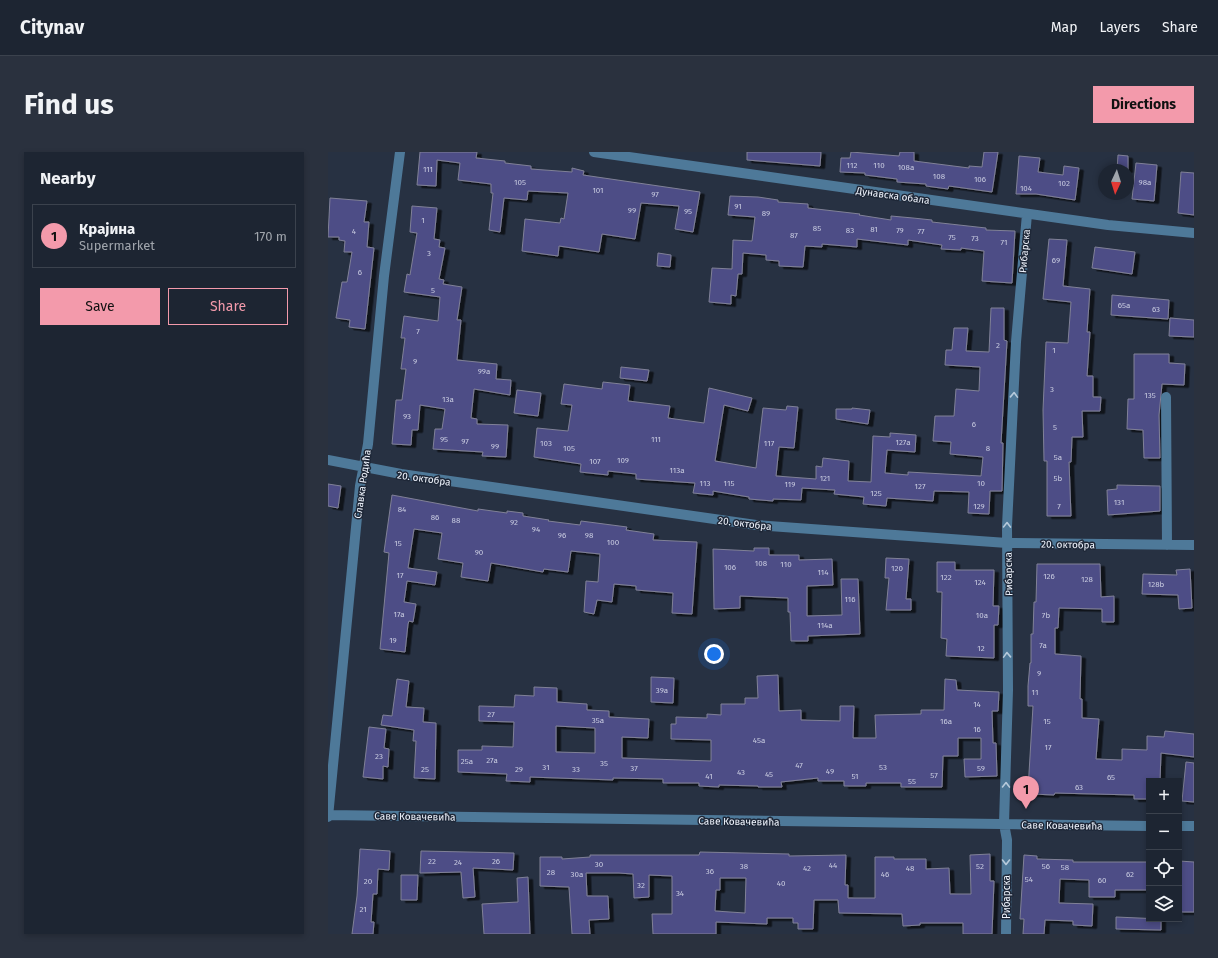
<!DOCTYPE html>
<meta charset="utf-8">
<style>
body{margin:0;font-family:"Fira Sans",sans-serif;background:#2a313e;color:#f1f3f6}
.controls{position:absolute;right:12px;bottom:12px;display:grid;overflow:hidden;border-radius:0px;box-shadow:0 2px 6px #0003}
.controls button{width:36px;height:36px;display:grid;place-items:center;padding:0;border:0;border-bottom:1px solid #3b424d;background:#1d2532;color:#f1f3f6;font:20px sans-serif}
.compass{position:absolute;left:770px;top:12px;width:36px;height:36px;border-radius:50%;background:#1d2532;box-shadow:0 2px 6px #0003;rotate:184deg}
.you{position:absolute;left:386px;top:502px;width:14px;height:14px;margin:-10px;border:3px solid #fff;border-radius:50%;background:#1a73e8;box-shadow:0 0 0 6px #1a73e833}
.badge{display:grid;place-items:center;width:26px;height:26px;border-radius:50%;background:#f39aab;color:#111;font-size:13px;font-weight:700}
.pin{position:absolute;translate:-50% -33px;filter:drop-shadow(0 1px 2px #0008)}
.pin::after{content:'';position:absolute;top:21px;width:14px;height:12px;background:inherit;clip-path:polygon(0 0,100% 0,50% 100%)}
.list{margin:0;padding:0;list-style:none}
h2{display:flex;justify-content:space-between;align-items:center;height:52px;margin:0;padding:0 16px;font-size:17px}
h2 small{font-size:13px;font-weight:400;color:#a0a5ac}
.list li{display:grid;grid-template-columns:26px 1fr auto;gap:12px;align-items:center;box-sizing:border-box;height:64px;margin:0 8px 8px;padding:0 8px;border:1px solid #3b424d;border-radius:0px}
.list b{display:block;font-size:15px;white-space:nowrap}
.list p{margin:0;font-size:13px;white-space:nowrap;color:#a0a5ac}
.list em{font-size:13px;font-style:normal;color:#a0a5ac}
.actions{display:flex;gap:8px;padding:12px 16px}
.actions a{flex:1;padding:9px 0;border:1px solid #f39aab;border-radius:0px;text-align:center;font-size:14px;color:#f39aab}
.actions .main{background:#f39aab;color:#111}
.icon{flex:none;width:22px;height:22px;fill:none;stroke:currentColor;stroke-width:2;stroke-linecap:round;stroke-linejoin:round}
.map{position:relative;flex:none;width:866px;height:782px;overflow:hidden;border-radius:0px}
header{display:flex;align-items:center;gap:24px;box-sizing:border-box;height:56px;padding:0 20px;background:#1d2532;border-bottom:1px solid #3b424d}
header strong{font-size:19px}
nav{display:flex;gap:22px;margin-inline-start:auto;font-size:14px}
.intro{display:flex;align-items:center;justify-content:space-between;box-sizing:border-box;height:96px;padding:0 24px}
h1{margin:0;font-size:28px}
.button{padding:10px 18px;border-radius:0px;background:#f39aab;color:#111;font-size:14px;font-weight:700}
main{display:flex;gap:24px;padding:0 24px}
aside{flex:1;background:#1d2532;border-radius:0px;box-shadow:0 2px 6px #0003}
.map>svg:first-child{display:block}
.building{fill:#4e4d86;stroke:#808197;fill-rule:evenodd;filter:url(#shadow)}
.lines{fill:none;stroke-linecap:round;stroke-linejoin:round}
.street{stroke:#4e7999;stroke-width:10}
.oneway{stroke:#b7cadb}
.labels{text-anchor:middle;stroke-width:3;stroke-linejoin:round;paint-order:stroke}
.number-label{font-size:8px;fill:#c8cbe0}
.street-label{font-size:10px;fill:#f0f5fe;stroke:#1e2737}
</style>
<header>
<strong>Citynav</strong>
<nav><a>Map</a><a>Layers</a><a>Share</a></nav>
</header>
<div class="intro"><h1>Find us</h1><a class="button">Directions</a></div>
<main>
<aside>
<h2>Nearby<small></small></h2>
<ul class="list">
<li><span class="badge">1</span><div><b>Крајина</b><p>Supermarket</p></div><em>170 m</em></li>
</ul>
<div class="actions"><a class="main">Save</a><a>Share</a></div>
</aside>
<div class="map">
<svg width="866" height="782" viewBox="0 0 866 782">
<defs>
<filter id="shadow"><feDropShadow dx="4.5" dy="2.5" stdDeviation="0" flood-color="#0009"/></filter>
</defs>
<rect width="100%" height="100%" fill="#273142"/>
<path class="building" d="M92,0h57l-1,6 29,3v2l26,3v3l41,3v-4l12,3 -1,4 117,17 -7,40 -18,-3 4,-23 -38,-3 -6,36 -33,-5 -3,18 -40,-6 -1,10 -36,-5 3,-32 35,4 1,-5 3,1 4,-26 -40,-2 -1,9 -23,-2 -4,34 -11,-2 4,-37h-2v-9l-33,-4 2,-17 -23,-3 -1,26 -19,-1z
M419,0h74l-1,14 -73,-6z
M523,0l48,4 1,-4h14v9l55,7v-2l13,1 2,-15h14l-6,40 -43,-6 -1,3 -22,-3v-2l-29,-2v-3l-32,-4v-2l-25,-1 1,-14h9z
M790,3l10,1v14h-11z
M691,4l21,2 -2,14 25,3 1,-9 15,2 -4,32 -39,-6h-20z
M808,11l21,2 -3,36 -22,-2z
M853,20l13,1v42l-16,-2z
M402,44l28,1 20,3v2l30,2v4l52,6 -1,1 32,5v-4l22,2 19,2v2l54,6v2l29,1 -3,52 -30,-2 2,-30 -23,-3v2l-20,-1 1,-4 -34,-5v5l-51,-6v8l-35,-3v3l-17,-1 -2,21 -24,-1v-5l-13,-1v-5l-23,-2 -1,21h-4l-2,22 -5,-1v9l-22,-2 3,-34 20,1 1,-29 19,1 3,-24 -27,-2z
M2,46l37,3 -3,21h5l-2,25 7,1 -9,81 -16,-2 1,-7 -14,-2 6,-36h5l5,-30h-8l1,-11 -6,-1v-3h-11z
M84,54l25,2 -3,31 6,1 -1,7 6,1 -6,31 5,1 -1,4 19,3 -5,33h4l-4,40 40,4 -1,15 15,1 -1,15 -36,-6 -3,29 6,1v5l31,1 -2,32 -24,-1 1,-4 -50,-3 2,-20h7l3,-20 -25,-4 -2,25h-6l-1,15 -19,-1 4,-44h6l4,-31h-5l4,-31h-4l3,-22 34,5 2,-24 -36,-5 3,-18 3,1 7,-42 -7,-1z
M721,87l18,1 -4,46 27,3 -3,43h3l-3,44h6v21h8l-1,14h-18l1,26h-11l-1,25h-2l2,54h-24v-55h-3l-1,-51 3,-68 22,1 3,-41 -28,-3z
M767,95l40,5 -3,22 -40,-6z
M330,101l13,2 -1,12 -13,-1z
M784,143l57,5 -1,19 -57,-4z
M663,156h13v32l3,1 -6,102h2l-1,48h-12l-1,23 -21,-1 1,-21 -35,-1 -1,10 -46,-3 -1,8 -23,-2 1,-7 -30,-3 1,-4 -33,-2 -1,12 -28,-1v2l-24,-2v-2l-36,-6v4l-20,-2 2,-10 -59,-4v-5l-28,-3v4l-28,-3 1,-8 -47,-7 3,-29 31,3 4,-26 -11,-1 3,-20 38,5 1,-7 27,3 -2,16 42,5 -2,12 36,5 5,-35 43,10 -4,13 -24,-6 -9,56 41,7 7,-60 23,2 1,-4 11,1 -4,41 -15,-1 -3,29 40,3v-13l6,1 1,-9 26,3 -1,20 23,1 2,-46 17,1v-4l26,2 -1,17 -28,-2 -2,23 23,2v-3l73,4 2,-19 -33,-3 1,-12 -18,-1 2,-25h19l2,-27 23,2 1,-24 -35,-2 1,-15h6l2,-22h14l-2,23 23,1z
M842,166l24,2v17l-25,-1z
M806,202h35v9l16,1 -1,21 -22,-1 -3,31 1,43h-16l-1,-28 -16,-1 1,-30h6z
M293,215l28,3 -2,11 -27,-3z
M189,238l24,3 -3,23 -24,-3z
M524,256l18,2 -2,14 -32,-5v-10h16z
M0,332l13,2 -3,22 -10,-2z
M789,333l43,1v25l-52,4 -1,-25 10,-1z
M64,343l86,16v-2l29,4v-2l16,2v3l26,4 -1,1 32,4 1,-4 46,6 -1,3 28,4 -1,6 44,2 -5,72 -20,-1 1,-20 -37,-3v-4l-22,-2 -2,18 -15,-2 -3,14 -10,-2 2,-31 12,1 2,-28 -29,-3 -3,21 -24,-3 -1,3 -52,-9 -3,18 -27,-4 2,-14 -25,-4 4,-26 -28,-4 -6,39 29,4 -2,13 -28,-4 -3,21 12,2 -3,18 -4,-1 -1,3 -3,28 -25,-3 9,-96 -5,-1z
M426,396h15v7h30v5l33,-1 1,26 -26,1v30l35,-1 -1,-36h17l2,55 -52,2v5h-17l-1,-29h-2v-14l-48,-2v12l-26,1 -1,-60 41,2z
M558,406l23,1 -3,40h5v11h-25l3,-32h-4z
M609,410h18v8h39l-1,36h6l-1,19h-4v33l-48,-2 1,-17 -6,-1 1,-46h-5z
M709,412h63l1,33 13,-1v26h-12v-13l-43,-1 -1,20h-3v26l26,2 -1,43h2v19l17,1 -3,40 26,1v-11l25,1v-14l17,1 1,-6 29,3v23l-33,-4 -1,28h-11v18h-15v-4l-79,-2 -1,2 -22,-1 -4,-4 5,-84h-5v-20l2,-23h1v-29h2l1,-32h2z
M862,417l2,39 -13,1 -1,-14 -36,-1 1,-20 34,1 -1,-5z
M450,523l1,36 22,-1v10l39,1v-15h14l-1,32h23l-1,-23 46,-1v-4h23l1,-31 11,1 1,10 42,2 -1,19h-6l1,32h3l1,33 -32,1 -1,-18h17v-21h-23v18h-15l-1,31h-41v-4h-35v3h-22v-5h-26v-3l-37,4 1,5h-24v-1l-39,-1v2l-20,-1v-3h-36v-4l-50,-1v2l-83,-3v5l-24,-1 1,-7 -49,-2v-22h24v-4l31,1 1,-25 -35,-1v-15l35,1 1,-12 19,1v-9l23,1v14l30,2v6l22,1v6l40,2 -1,19 -26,-1v21l89,3v-21l-40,-1v-15h5v-7l31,1v-4l14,1v-11h24v-6h13l-1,-22zM228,574l39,2v25l-39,-1z
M323,525l23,1 -1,25 -22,-1z
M69,527l12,2 -3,26 18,1 -1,14 13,1 -1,56 -21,-1 2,-37h-3l1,-11 -33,-5 2,-10 9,1z
M41,575l17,2 -2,19 5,1 -1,18 -5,-1v13l-20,-2z
M858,610l8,1v39l-12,-1z
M32,697l30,2 -1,19 -11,-1 -1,25h-4l-2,28h3l-1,12h-21l5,-38z
M93,699l93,2 -1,17 -40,-2 2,29 -12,1 -2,-26 -41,1z
M372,700l89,2v2l57,-1 -1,30h3v13h27v-41h19v2h32v10l23,-1 1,26h21l-1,-39 20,-1v27h4l-2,53h-29v-11h-43v2l-17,1 -1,-12 -63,-1 -1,-13h-24l-1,29h-15v-6h-5v-5h-26v6l-51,-2v12h-63l-1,-20h20v-38l-23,-1v22l-15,1 -1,-24 -14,-1h-33l1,23h21l1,23 -20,1 1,14h-18l-3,-47 -29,-1v-29h22v2l28,-2v-2h109zM392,726h26l-1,35 -30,-2 1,-21h4z
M696,703l13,1v3l36,1v2h76v28h-34v7h-26v-17l-29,-1 -1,24 34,1 -1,22 -19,-1v-4l-28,-1 -1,14h-21l1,-15h-4z
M851,709l15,1v50h-15z
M73,723h17l-1,25h-16z
M200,725l2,57h-46l-2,-30 36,-2 -1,-24z
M788,765l45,2v11l-45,-1z"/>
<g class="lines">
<path class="street" d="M266,0l514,73 86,8
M838,245l1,148
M0,308l73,14 355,51 251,18 187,2
M0,663l821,11
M0,665l32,-331 8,-42 16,-168 16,-124
M851,674h15
M678,782l1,-94 -3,-16 4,-134 -1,-164 9,-184 11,-128"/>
</g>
<defs><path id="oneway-chevron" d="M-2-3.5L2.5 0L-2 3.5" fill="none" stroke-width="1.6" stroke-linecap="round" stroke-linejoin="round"/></defs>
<g class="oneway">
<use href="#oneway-chevron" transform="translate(686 243) rotate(-88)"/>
<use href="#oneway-chevron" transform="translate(679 373) rotate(-89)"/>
<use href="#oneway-chevron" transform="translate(679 503) rotate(-92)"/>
<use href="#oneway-chevron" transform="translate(678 633) rotate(-89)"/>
<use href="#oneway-chevron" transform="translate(678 710) rotate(90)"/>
</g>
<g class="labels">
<g class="number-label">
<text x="524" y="16">112</text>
<text x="551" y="16">110</text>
<text x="578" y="18">108a</text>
<text x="100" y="20">111</text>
<text x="611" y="27">108</text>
<text x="652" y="30">106</text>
<text x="192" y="33">105</text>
<text x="817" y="33">98a</text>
<text x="736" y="34">102</text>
<text x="698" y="39">104</text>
<text x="270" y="41">101</text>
<text x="327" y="45">97</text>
<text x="410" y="57">91</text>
<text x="304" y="61">99</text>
<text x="360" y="62">95</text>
<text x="438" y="64">89</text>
<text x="95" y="71">1</text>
<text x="489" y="79">85</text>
<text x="546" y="80">81</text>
<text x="522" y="81">83</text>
<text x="572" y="81">79</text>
<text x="26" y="82">4</text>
<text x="593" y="82">77</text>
<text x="466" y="86">87</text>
<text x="624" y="88">75</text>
<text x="647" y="89">73</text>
<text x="676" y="93">71</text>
<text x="101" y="104">3</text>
<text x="728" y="111">69</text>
<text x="32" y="123">6</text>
<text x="105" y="141">5</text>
<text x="796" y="156">65a</text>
<text x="828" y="160">63</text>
<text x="90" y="182">7</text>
<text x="670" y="196">2</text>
<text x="726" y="201">1</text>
<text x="87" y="212">9</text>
<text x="156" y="222">99a</text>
<text x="724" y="240">3</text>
<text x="822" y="246">135</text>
<text x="120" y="250">13a</text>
<text x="79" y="267">93</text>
<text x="646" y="275">6</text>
<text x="727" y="278">5</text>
<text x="116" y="290">95</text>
<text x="328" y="290">111</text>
<text x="137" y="292">97</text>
<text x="575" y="293">127a</text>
<text x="218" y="294">103</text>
<text x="441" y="294">117</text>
<text x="167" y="297">99</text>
<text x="241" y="299">105</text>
<text x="660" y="299">8</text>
<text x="730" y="308">5a</text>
<text x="295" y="311">109</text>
<text x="267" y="312">107</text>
<text x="349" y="321">113a</text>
<text x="497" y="329">121</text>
<text x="730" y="329">5b</text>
<text x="377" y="334">113</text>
<text x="401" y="334">115</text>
<text x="653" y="334">10</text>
<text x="462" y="335">119</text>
<text x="592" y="337">127</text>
<text x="548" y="344">125</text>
<text x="791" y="353">131</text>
<text x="651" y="357">129</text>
<text x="731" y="357">7</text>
<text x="74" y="360">84</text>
<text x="107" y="368">86</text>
<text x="128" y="371">88</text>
<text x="186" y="373">92</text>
<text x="208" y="380">94</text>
<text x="234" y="386">96</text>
<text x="261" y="386">98</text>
<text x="285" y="393">100</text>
<text x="70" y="394">15</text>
<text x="151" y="403">90</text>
<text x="433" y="414">108</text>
<text x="458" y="415">110</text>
<text x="402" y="418">106</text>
<text x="569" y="419">120</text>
<text x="495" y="423">114</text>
<text x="72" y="426">17</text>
<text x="721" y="427">126</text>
<text x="618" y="428">122</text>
<text x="759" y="430">128</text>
<text x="652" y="433">124</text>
<text x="828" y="435">128b</text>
<text x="522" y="450">116</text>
<text x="71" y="465">17a</text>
<text x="654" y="466">10a</text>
<text x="718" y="466">7b</text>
<text x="497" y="476">114a</text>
<text x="65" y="491">19</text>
<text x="715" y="496">7a</text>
<text x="653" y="499">12</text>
<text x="711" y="524">9</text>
<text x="334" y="541">39a</text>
<text x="707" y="543">11</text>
<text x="649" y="555">14</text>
<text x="163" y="565">27</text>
<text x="270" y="571">35a</text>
<text x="618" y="572">16a</text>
<text x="719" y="572">15</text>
<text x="649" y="580">16</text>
<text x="431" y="591">45a</text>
<text x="720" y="598">17</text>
<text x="51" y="607">23</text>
<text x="164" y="611">27a</text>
<text x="139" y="612">25a</text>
<text x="276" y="614">35</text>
<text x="471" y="616">47</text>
<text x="218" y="618">31</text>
<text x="555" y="618">53</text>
<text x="306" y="619">37</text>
<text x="653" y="619">59</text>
<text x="97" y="620">25</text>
<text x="191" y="620">29</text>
<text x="248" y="620">33</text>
<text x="502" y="622">49</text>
<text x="413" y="623">43</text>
<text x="441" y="625">45</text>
<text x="606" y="626">57</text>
<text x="381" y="627">41</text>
<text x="527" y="627">51</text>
<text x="783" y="628">65</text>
<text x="584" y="632">55</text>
<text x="751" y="638">63</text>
<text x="104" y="712">22</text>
<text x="168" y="712">26</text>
<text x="130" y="713">24</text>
<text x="271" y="715">30</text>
<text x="505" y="716">44</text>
<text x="416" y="717">38</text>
<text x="652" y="717">52</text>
<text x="718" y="717">56</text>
<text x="737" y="718">58</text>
<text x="479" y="719">42</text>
<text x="582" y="719">48</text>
<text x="382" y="722">36</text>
<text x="223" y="723">28</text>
<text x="249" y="725">30a</text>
<text x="557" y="725">46</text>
<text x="802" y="725">62</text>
<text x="701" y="730">54</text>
<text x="774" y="731">60</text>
<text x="40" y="732">20</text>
<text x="453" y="734">40</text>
<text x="313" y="736">32</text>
<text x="352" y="744">34</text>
<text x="35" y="760">21</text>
</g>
<g class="street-label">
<text transform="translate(565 43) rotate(8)" y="4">Дунавска обала</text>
<text transform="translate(696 99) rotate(-85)" y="4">Рибарска</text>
<text transform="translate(96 326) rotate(8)" y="4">20. октобра</text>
<text transform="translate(34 332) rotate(-82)" y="4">Славка Родића</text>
<text transform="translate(417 371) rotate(7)" y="4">20. октобра</text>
<text transform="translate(740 392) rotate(1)" y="4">20. октобра</text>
<text transform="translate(680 422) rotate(-91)" y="4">Рибарска</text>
<text transform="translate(87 664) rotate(1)" y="4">Саве Ковачевића</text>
<text transform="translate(411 669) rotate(1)" y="4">Саве Ковачевића</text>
<text transform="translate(734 673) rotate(1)" y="4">Саве Ковачевића</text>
<text transform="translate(678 745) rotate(-90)" y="4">Рибарска</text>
</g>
</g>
</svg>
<div class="controls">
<button>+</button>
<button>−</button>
<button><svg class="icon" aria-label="locate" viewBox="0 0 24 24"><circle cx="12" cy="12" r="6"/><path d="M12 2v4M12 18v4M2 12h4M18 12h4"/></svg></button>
<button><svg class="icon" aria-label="layers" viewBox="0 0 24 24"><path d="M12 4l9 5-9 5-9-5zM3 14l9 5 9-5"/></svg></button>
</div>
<svg class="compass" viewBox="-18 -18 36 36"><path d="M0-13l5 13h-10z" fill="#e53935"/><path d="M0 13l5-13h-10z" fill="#a0a5ac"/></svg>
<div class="you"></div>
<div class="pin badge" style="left:698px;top:657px">1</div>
</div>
</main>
